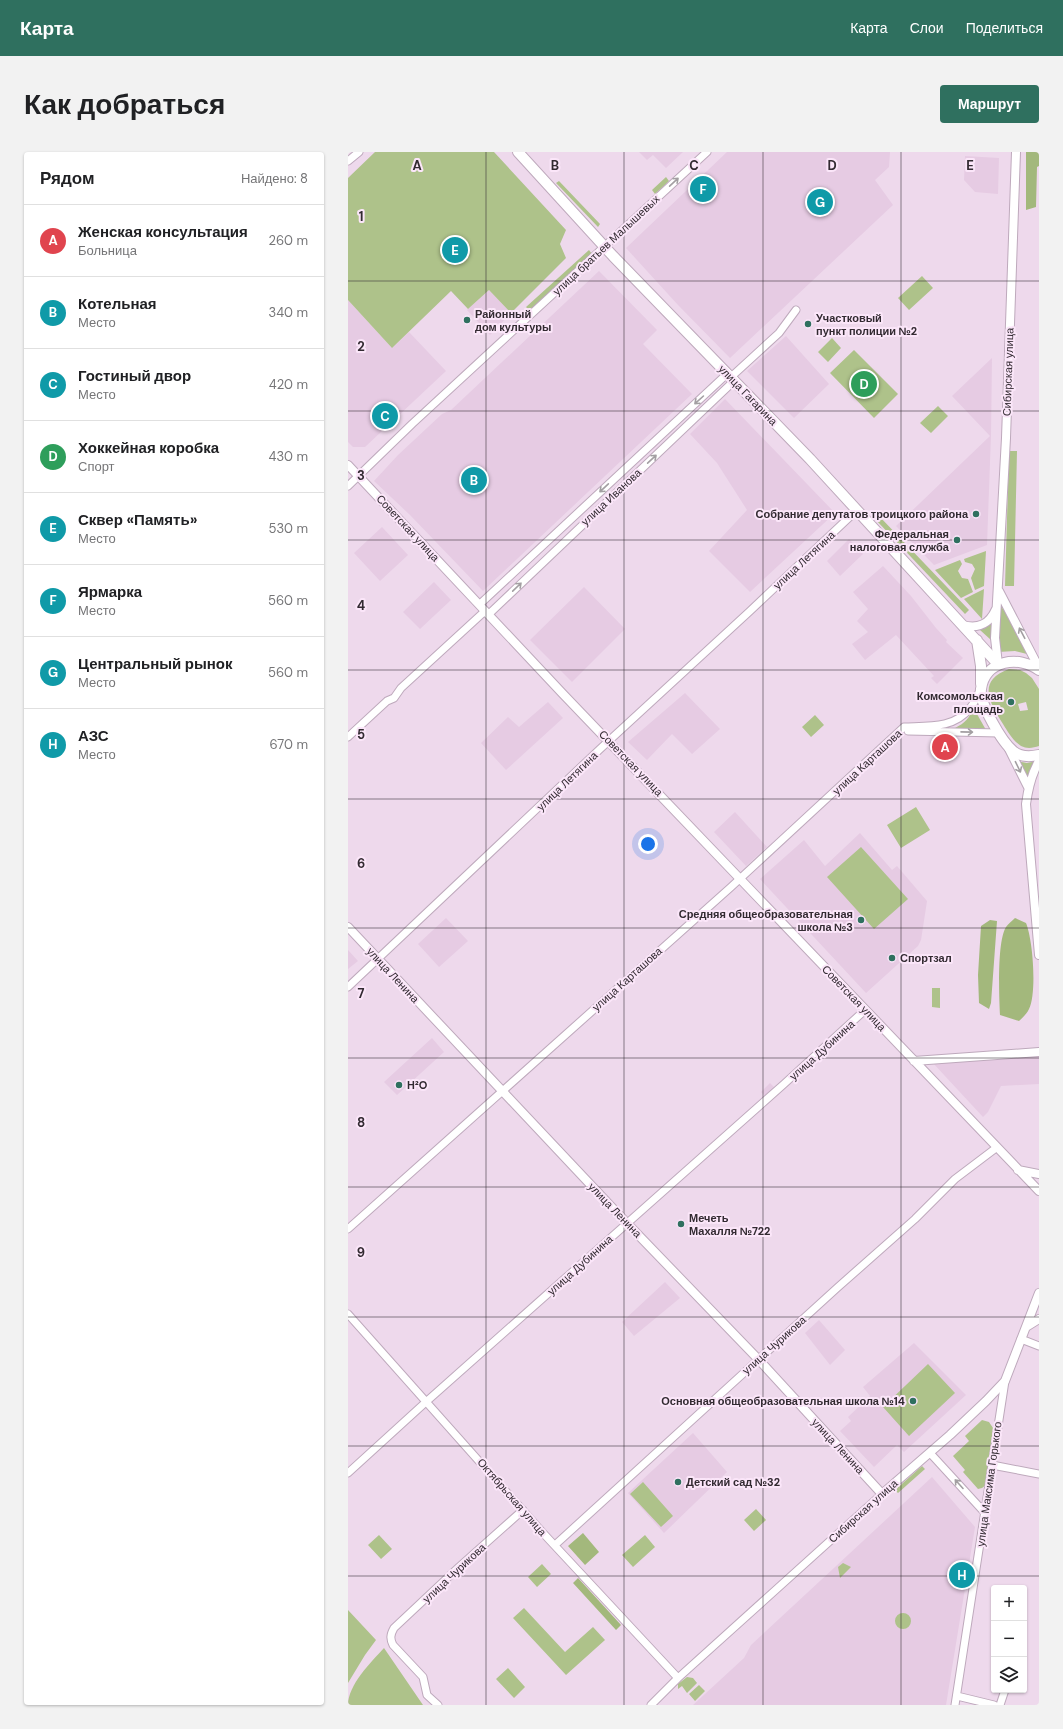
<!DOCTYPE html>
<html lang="ru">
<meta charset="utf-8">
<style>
body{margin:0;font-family:"DM Sans",sans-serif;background:#f2f2f2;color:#202124}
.controls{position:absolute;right:12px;bottom:12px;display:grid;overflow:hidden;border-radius:4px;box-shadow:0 1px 3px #0004}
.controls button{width:36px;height:36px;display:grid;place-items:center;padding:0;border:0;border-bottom:1px solid #e0e0e0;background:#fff;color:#202124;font:20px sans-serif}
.you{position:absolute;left:300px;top:692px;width:14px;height:14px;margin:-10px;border:3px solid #fff;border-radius:50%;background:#1a73e8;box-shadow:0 0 0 6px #1a73e833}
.badge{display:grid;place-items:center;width:26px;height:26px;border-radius:50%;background:#2f705f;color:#fff;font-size:13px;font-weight:700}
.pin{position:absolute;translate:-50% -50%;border:2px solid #fff;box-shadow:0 1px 4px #0006}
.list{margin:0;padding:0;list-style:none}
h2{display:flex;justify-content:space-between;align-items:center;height:52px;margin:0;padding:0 16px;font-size:17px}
h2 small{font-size:13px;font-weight:400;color:#757577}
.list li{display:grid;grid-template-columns:26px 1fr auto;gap:12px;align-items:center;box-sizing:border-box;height:72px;padding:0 16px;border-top:1px solid #e0e0e0}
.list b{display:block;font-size:15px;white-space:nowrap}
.list p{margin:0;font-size:13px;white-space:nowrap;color:#757577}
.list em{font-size:13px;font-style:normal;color:#757577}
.icon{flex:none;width:22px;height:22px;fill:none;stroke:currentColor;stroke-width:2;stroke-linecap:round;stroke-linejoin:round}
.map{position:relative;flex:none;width:691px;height:1553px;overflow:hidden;border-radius:4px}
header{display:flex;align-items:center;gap:24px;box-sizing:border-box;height:56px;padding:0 20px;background:#2f705f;color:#fff}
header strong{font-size:19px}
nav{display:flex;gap:22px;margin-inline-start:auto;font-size:14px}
.intro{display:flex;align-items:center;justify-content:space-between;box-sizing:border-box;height:96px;padding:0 24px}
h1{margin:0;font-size:28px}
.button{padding:10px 18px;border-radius:4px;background:#2f705f;color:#fff;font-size:14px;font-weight:700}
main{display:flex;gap:24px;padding:0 24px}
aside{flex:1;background:#fff;border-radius:4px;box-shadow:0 1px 3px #0004}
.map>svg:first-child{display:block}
.built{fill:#e6cbe3}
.green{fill:#aec28a;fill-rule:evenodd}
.forest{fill:#a3b87c}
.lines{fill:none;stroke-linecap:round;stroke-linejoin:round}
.minor-casing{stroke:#bea9bc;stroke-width:9}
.tertiary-casing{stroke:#bea9bc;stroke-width:10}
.secondary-casing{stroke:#bea9bc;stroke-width:12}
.minor{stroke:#fff;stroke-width:7}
.tertiary{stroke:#fff;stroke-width:8}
.secondary{stroke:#fff;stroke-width:10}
.oneway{stroke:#a39fa2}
.grid{fill:none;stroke:#322a31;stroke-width:1;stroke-opacity:0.55}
.poi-dot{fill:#2f705f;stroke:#fbe6f9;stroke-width:1.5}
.labels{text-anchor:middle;stroke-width:4;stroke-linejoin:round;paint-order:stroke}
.street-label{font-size:11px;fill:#322a31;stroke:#fbe6f9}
.poi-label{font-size:11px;font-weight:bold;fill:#322a31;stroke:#fbe6f9;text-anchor:start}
.grid-label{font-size:13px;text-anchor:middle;font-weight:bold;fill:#322a31;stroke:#fbe6f9;stroke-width:4;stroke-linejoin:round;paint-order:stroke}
</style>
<header>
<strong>Карта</strong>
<nav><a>Карта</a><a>Слои</a><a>Поделиться</a></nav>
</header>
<div class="intro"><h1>Как добраться</h1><a class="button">Маршрут</a></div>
<main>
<aside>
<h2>Рядом<small>Найдено: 8</small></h2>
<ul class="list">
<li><span class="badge" style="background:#e0444e">A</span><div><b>Женская консультация</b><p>Больница</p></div><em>260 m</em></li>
<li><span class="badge" style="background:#0f9aa8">B</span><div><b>Котельная</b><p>Место</p></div><em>340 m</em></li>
<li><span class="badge" style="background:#0f9aa8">C</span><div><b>Гостиный двор</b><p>Место</p></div><em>420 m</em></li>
<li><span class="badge" style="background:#2e9e5b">D</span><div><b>Хоккейная коробка</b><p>Спорт</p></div><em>430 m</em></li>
<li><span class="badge" style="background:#0f9aa8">E</span><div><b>Сквер «Память»</b><p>Место</p></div><em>530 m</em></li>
<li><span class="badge" style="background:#0f9aa8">F</span><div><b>Ярмарка</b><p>Место</p></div><em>560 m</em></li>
<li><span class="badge" style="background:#0f9aa8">G</span><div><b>Центральный рынок</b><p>Место</p></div><em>560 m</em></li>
<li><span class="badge" style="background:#0f9aa8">H</span><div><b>АЗС</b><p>Место</p></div><em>670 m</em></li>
</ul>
</aside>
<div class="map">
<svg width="691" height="1553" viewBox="0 0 691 1553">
<rect width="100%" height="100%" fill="#eed9ec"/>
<path class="built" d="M291,0h44l-17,16 -13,-13 -6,5z
M379,0h163l-1,15 -14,13 18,25 -163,153 -52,-53 -52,-57z
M617,4l34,2 -1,36 -23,-2 -11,-12z
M251,119l58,59 -14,14 49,50 -209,197 -73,-76 -36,-34 24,-26 44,-41 9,-4z
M141,138l22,23 -21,22 -23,-25z
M0,148l44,48 17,-16 37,39 -81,76h-12l-5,-5z
M438,184l43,48 -35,34 -47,-47z
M644,206l-1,77 -4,110 -53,20 -38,-39 94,-90 -38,-40z
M377,247l110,114 -85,79 -41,-41 38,-41 -30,-47 -27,-29z
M34,375l26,28 -28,26 -26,-28z
M501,387l14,15 -23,22 -13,-15z
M535,414l28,30 25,32 11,12 -1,2 17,16 -26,26 -6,-6 3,-2 -38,-41 -31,25 -13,-16 16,-12 -11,-11 11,-12 -15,-17z
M86,430l17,18 -31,29 -17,-17z
M236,435l41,42 -53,53 -42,-42z
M337,541l35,36 -28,25 -20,-20 -25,26 -19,-18z
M200,550l15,16 -57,52 -25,-27 27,-26 11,10z
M387,660l32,35 -21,19 -32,-34z
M512,681l32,37 5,-4 30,35 -6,39 -3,6 -52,47 -106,-114 44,-39 21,26z
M98,766l22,23 -29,26 -21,-23z
M0,798l10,11 -10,8z
M84,886l12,14 -47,43 -13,-13z
M691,904v28l-38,2 -13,26 -5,5 -51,-55z
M422,931l5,5 -9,9 -5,-5z
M317,1130l15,16 -46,38 -12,-14z
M471,1168l26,30 -15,15 -25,-32z
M566,1191l52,52 -62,57 -7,-7 -23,22 -34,-36 11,-10 -3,-4 22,-21 -7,-9z
M345,1281l34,39 -63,61 -36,-40z
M584,1325l43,50 -29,178h-253l51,-47 7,-13z"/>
<path class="green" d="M27,0h119l72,78 -6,14 6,14 -55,55 -22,-23 -21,19 -17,-18 -59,57 -44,-48v-122z
M318,25l3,4 -14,13 -3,-4z
M211,29l41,43 -2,3 -42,-44z
M241,98l3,4 -62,57 -4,-4z
M574,124l11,12 -24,22 -11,-12z
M484,186l9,10 -13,14 -10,-10z
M506,198l44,44 -24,24 -44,-45z
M590,254l10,10 -17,17 -11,-10z
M661,299h8l-3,135h-9z
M532,365l89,93 -4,4 -89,-94z
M638,399l-2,35 -9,4 -4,-12 4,-9 -3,-5 -7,-2 -1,-3z
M612,408l2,4 -4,7 4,7 6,1 5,13 -12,6 -26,-28z
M636,437l-2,30 -18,-20z
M652,452l31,51 -16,-4 -17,1z
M644,471l-1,17 -11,-10z
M661,517l11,1 6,3 6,5 7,11v57c-6,2 -12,3 -18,0 -8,-5 -13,-14 -18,-22 -13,-21 -27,-43 6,-55zM678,550l2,8 -8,1 -2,-7z
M625,555l13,23 -31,-2c10,-5 15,-10 18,-21z
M467,563l9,10 -13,12 -9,-10z
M668,609l11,2 10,-2 -9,20z
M568,655l14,23 -29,18 -14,-23z
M513,695l47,52 -34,30 -47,-52z
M584,836h8v20l-8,-1z
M580,1212l27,29 -46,43 -26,-29z
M634,1268l7,2 4,6 -7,57 -4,3 -4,1 -15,-17 2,-2 -12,-14 16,-15 -4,-5z
M574,1314l3,3 -27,24 -3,-3z
M295,1330l30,34 -12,11 -31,-33z
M408,1357l10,11 -12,11 -10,-11z
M31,1383l13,14 -11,10 -13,-14z
M297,1383l10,12 -22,20 -11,-12z
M495,1411l8,4 -11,11 -2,-11z
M194,1412l9,10 -14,13 -9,-10z
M176,1456l41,44 28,-25 12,13 -39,35 -53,-57z
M0,1458l28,30 -11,15 -17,28z
M547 1469a8 8 0 1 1 16 0a8 8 0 1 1-16 0Z
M36,1496l39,57h-75c0,-20 23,-43 36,-57z
M160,1516l17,19 -11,11 -18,-19z
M339,1525l6,1 4,5 -10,10 -5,-7 -4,3v-5z
M351,1533l6,6 -10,10 -6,-7z"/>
<path class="forest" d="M678,0h13v14l-2,1 -1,40 -10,3z
M667,766l11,5c7,17 11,70 3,86 -2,5 -7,9 -10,12l-19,-6c-1,-18 -3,-74 6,-88 2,-3 6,-6 9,-9z
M642,768l7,1 -6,82 -2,6 -10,-6 -1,-28 3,-49z
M235,1381l16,19 -14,13 -17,-19z
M230,1426l43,47 -5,5 -43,-47z"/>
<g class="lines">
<defs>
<path id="minor" d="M0,9l11,-9
M383,225l48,-44 17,-23
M0,334l64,-62 295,-272
M132,452l248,-231
M141,462l246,-234
M560,579l91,2
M0,585l39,-36 7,-3 7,-10 84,-77
M0,835l252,-238 150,-138 107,-101
M0,1077l383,-342 173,-160c24,-1 50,2 66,-19 5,-5 7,-13 11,-19
M0,1162l195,219 135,145
M673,1187l18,7
M582,1301l55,60
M644,1313l47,9
M0,1321l79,-72 357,-317 81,-74
M207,1393l282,-257 78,-69 40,-40 41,-31
M609,1544l37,9
M90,1553l-11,-10 -4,-18 -30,-32c-3,-6 -3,-10 1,-17l65,-61 64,-57
M303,1553l27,-27 204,-184
M607,1553l50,-324
M652,1553l5,-15"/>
<path id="tertiary" d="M0,313l215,229 476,497
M651,439l40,77
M614,473c16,4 27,0 34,-16
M650,512l-3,-26 11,-200 10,-286
M661,597l19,38
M691,609c-8,14 -11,28 -13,43l13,151
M0,775l272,289 139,144 123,134 68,-59 36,-34 19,-20 34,-88
M566,909l125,-9
M670,1018l21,4
M678,1175l13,-8"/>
<path id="secondary" d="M170,0l95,104 197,203 188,205
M629,488l4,26v18
M691,518c-20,-15 -54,-10 -58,19 -2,14 21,53 32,62 7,6 17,6 26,4"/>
</defs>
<use href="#minor" class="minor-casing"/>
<use href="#tertiary" class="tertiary-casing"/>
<use href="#secondary" class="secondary-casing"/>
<use href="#minor" class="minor"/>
<use href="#tertiary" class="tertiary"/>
<use href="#secondary" class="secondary"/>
</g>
<defs><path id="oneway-shaft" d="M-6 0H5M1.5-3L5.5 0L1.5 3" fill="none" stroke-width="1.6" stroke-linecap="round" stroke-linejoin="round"/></defs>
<g class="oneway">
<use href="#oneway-shaft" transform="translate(326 30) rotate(-43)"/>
<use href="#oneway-shaft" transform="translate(351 248) rotate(138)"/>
<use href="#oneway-shaft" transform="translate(304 307) rotate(-43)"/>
<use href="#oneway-shaft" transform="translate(256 336) rotate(137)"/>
<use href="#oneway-shaft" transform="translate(169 435) rotate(-44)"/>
<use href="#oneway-shaft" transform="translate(674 481) rotate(-118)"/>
<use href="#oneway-shaft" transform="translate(619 580) rotate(1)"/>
<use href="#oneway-shaft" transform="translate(670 615) rotate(64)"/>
<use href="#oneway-shaft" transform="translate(611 1332) rotate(-132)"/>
</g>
<path class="grid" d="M138,0v1553M276,0v1553M415,0v1553M553,0v1553M0,129h691M0,259h691M0,388h691M0,518h691M0,647h691M0,776h691M0,906h691M0,1035h691M0,1165h691M0,1294h691M0,1424h691"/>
<g class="poi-dot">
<circle cx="119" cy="168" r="4"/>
<circle cx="460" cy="172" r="4"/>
<circle cx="628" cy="362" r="4"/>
<circle cx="609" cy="388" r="4"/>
<circle cx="663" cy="550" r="4"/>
<circle cx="513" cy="768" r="4"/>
<circle cx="544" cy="806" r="4"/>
<circle cx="51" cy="933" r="4"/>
<circle cx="333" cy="1072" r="4"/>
<circle cx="565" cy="1249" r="4"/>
<circle cx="330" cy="1330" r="4"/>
</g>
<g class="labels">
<g class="street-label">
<text transform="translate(258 93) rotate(-43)" y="4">улица братьев Малышевых</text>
<text transform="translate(660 220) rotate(-88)" y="4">Сибирская улица</text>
<text transform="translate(400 243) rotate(46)" y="4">улица Гагарина</text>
<text transform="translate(263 345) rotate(-43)" y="4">улица Иванова</text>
<text transform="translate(60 376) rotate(47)" y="4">Советская улица</text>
<text transform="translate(456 408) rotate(-43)" y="4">улица Летягина</text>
<text transform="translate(519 610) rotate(-43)" y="4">улица Карташова</text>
<text transform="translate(283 611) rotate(46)" y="4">Советская улица</text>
<text transform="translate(219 629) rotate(-44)" y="4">улица Летягина</text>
<text transform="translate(45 823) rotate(47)" y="4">улица Ленина</text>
<text transform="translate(279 827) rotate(-42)" y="4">улица Карташова</text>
<text transform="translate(506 846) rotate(46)" y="4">Советская улица</text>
<text transform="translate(474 898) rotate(-42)" y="4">улица Дубинина</text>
<text transform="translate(267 1058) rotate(46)" y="4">улица Ленина</text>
<text transform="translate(232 1113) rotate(-42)" y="4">улица Дубинина</text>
<text transform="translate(426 1193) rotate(-42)" y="4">улица Чурикова</text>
<text transform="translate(490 1294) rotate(47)" y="4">улица Ленина</text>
<text transform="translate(641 1332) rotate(-82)" y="4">улица Максима Горького</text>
<text transform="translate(164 1345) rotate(49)" y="4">Октябрьская улица</text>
<text transform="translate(515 1359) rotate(-42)" y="4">Сибирская улица</text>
<text transform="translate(106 1421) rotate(-43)" y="4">улица Чурикова</text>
</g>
<g class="poi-label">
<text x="127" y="166">Районный<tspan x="127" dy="13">дом культуры</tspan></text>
<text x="468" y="170">Участковый<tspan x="468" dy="13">пункт полиции №2</tspan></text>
<text x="620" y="366" text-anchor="end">Собрание депутатов троицкого района</text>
<text x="601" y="386" text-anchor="end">Федеральная<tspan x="601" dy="13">налоговая служба</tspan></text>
<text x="655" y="548" text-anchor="end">Комсомольская<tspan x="655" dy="13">площадь</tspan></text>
<text x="505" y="766" text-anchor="end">Средняя общеобразовательная<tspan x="505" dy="13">школа №3</tspan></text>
<text x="552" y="810">Спортзал</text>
<text x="59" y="937">H²O</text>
<text x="341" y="1070">Мечеть<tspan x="341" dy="13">Махалля №722</tspan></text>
<text x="557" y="1253" text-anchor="end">Основная общеобразовательная школа №14</text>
<text x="338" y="1334">Детский сад №32</text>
</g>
</g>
<g class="grid-label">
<text x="69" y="18">A</text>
<text x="207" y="18">B</text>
<text x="346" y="18">C</text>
<text x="484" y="18">D</text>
<text x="622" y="18">E</text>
<text x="13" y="69">1</text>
<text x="13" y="199">2</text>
<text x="13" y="328">3</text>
<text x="13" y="458">4</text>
<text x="13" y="587">5</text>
<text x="13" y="716">6</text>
<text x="13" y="846">7</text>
<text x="13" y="975">8</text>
<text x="13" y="1105">9</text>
</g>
</svg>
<div class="controls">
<button>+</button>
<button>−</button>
<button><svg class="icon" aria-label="layers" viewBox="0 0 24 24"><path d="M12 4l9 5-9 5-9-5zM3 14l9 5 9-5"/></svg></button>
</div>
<div class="you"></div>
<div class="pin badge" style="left:597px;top:595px;background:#e0444e">A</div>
<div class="pin badge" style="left:126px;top:328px;background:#0f9aa8">B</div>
<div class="pin badge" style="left:37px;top:264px;background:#0f9aa8">C</div>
<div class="pin badge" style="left:516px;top:232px;background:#2e9e5b">D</div>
<div class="pin badge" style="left:107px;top:98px;background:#0f9aa8">E</div>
<div class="pin badge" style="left:355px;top:37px;background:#0f9aa8">F</div>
<div class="pin badge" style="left:472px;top:50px;background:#0f9aa8">G</div>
<div class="pin badge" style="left:614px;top:1423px;background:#0f9aa8">H</div>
</div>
</main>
